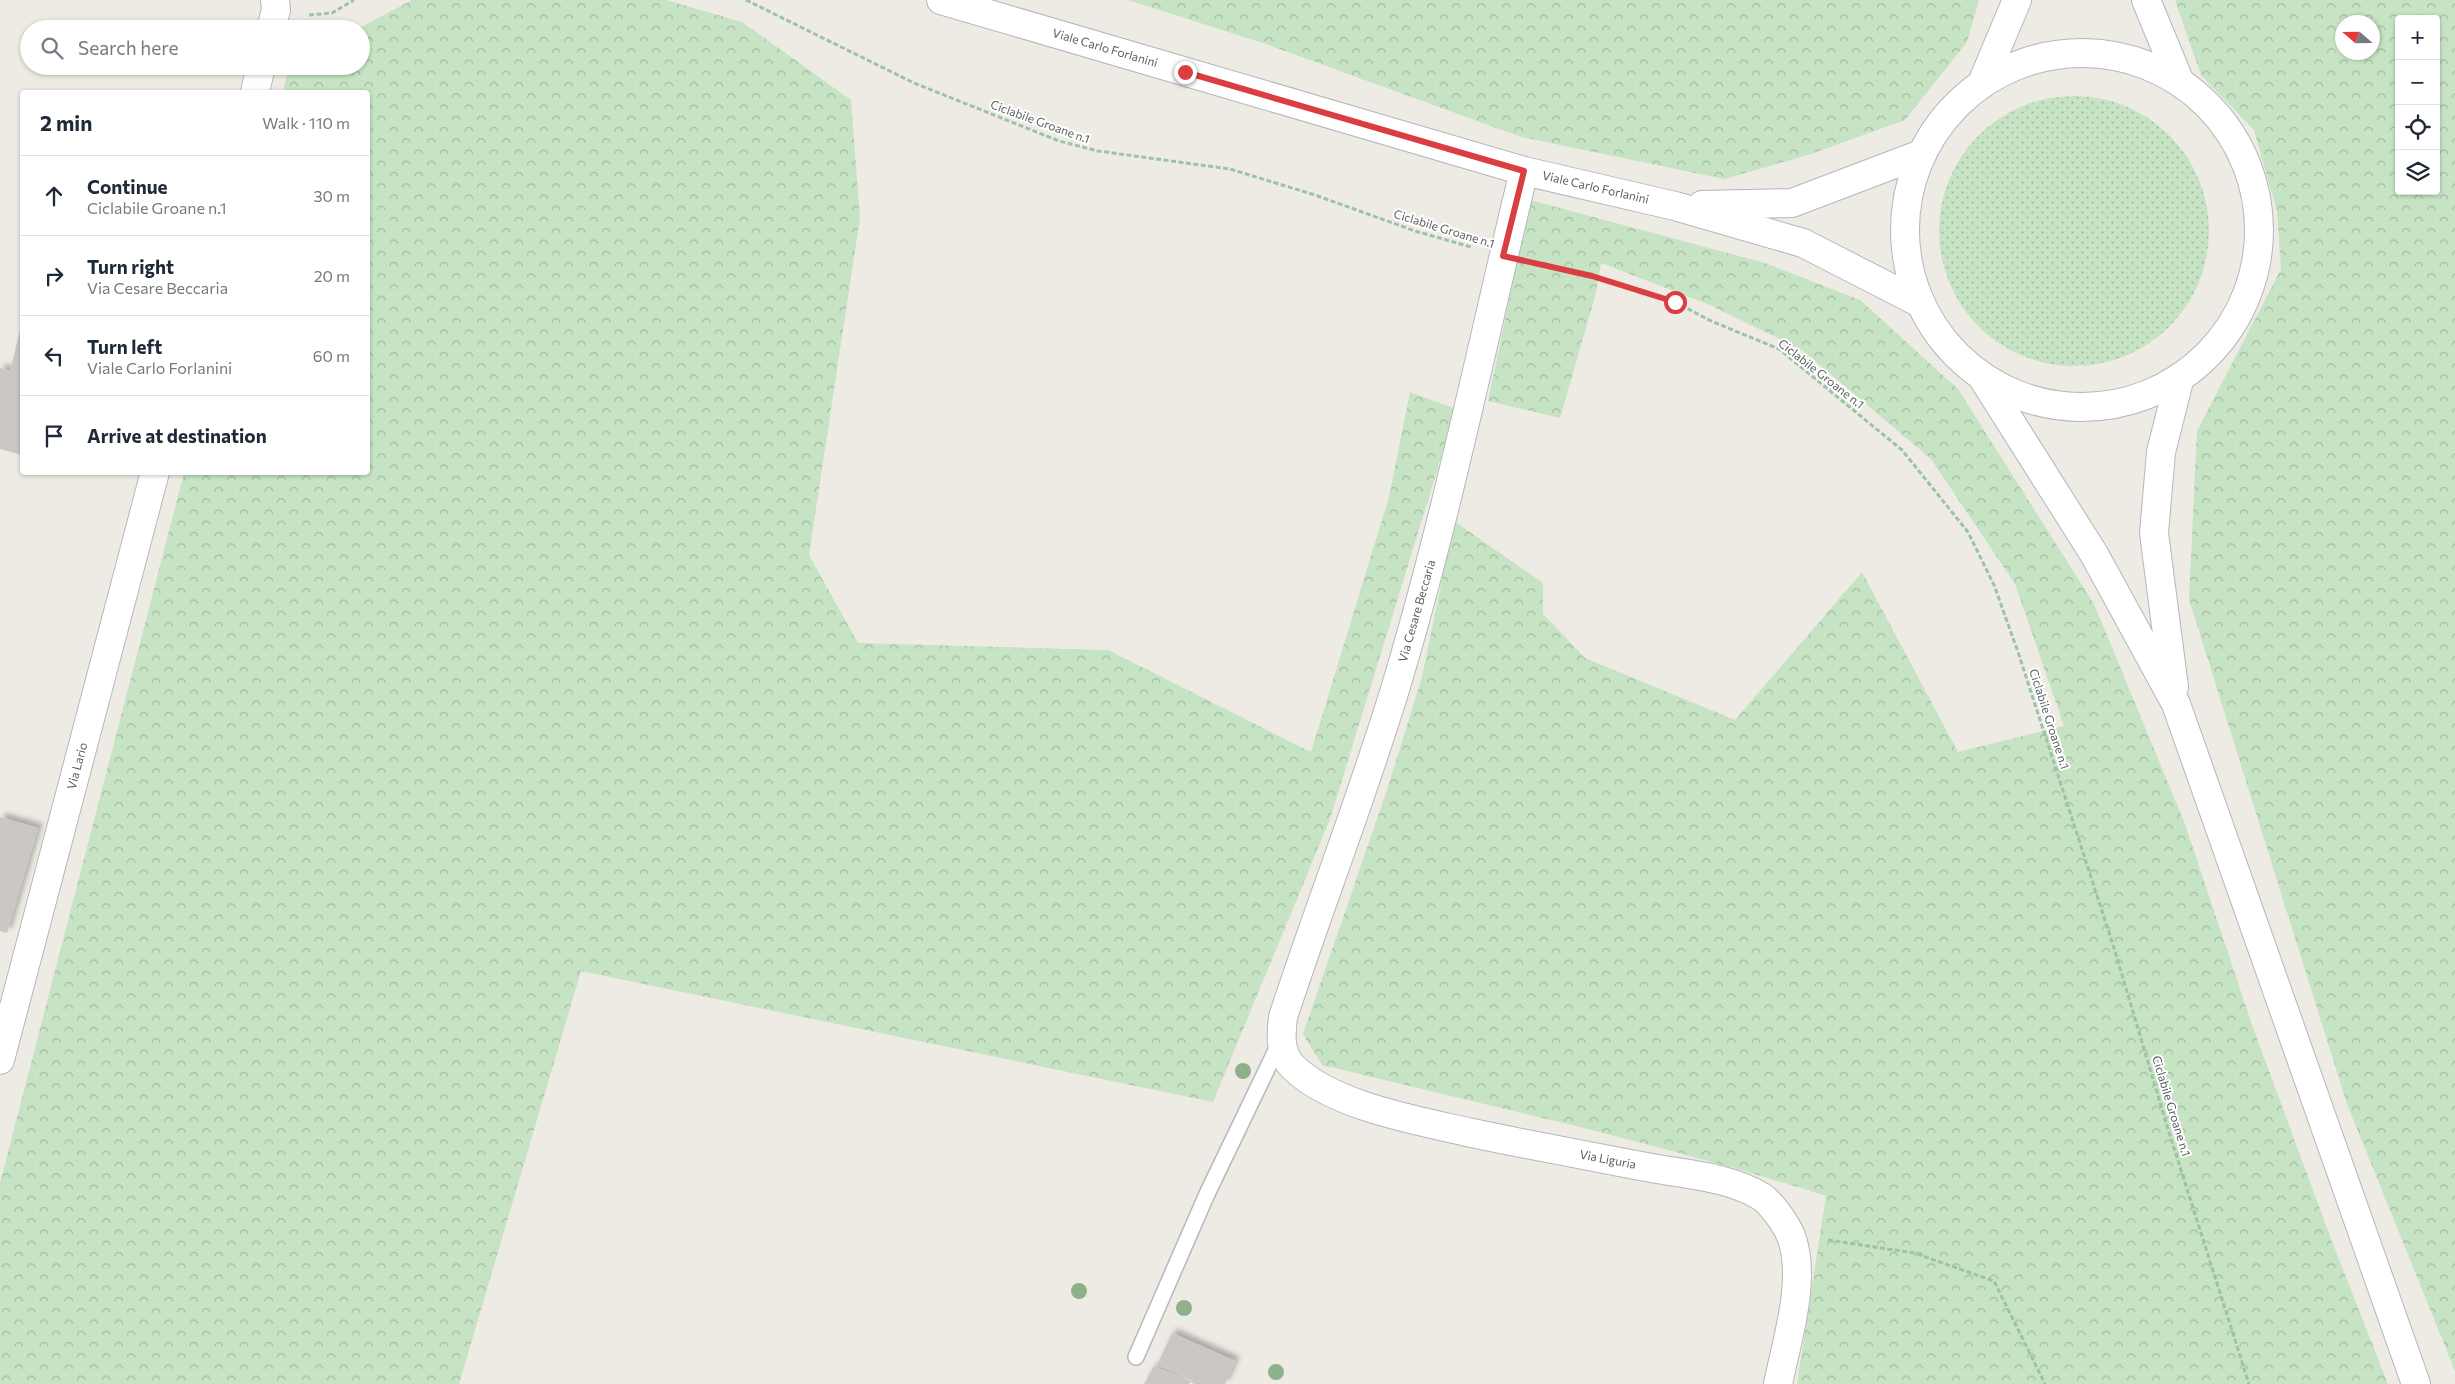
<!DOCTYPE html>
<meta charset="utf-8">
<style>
body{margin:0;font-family:Commissioner,sans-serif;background:#f2f2f3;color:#1f2937}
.controls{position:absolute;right:15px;top:15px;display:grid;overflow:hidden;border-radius:5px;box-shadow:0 1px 4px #0004}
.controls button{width:45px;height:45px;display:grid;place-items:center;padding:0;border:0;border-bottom:1px solid #e0e1e3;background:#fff;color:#1f2937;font:25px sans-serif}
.compass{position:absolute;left:2335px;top:15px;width:45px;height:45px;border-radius:50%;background:#fff;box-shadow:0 1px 4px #0004;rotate:290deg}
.stop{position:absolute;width:15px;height:15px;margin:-11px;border:4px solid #db3e40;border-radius:50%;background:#fff}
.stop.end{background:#db3e40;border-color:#fff;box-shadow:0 1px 5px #0008}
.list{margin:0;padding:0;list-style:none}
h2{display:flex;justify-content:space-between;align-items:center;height:65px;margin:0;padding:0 20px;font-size:21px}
h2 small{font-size:16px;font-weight:400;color:#747a83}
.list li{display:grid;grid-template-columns:32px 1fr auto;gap:15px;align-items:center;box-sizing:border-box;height:80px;padding:0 20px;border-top:1px solid #e0e1e3}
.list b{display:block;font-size:19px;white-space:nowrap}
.list p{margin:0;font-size:16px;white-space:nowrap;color:#747a83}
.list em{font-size:16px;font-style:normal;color:#747a83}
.icon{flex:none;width:28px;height:28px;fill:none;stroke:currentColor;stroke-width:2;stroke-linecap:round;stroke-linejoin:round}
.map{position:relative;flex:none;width:2455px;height:1384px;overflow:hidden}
.search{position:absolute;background:#fff;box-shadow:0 1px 4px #0004;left:20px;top:20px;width:350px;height:55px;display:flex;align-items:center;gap:12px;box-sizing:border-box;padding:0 18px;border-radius:28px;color:#747a83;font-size:19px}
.panel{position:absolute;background:#fff;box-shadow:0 1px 4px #0004;left:20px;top:90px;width:350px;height:385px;border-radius:5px}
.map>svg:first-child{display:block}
.grass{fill:url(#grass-dots)}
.forest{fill:url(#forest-crowns);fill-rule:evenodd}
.building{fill:#cbc7c4;filter:url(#shadow)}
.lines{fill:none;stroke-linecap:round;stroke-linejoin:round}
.lane-casing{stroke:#b5b7ba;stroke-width:18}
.street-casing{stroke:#b5b7ba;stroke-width:30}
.secondary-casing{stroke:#b3b7bb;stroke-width:30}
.path{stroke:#9cc4a4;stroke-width:3;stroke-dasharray:5 2.5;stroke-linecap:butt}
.lane{stroke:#fff;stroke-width:15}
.street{stroke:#fff;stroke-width:28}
.secondary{stroke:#fff;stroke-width:28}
.tree{fill:#8eb189}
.route{stroke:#db3e40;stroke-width:6}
.labels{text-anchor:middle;stroke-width:4;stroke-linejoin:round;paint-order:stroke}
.street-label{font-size:12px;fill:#5c6064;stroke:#fff}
</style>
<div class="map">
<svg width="2455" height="1384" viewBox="0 0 2455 1384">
<defs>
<pattern id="grass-dots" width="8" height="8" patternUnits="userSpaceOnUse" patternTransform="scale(1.25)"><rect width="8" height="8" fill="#c6e3c3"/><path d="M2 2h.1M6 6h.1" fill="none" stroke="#a4bba2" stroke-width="1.8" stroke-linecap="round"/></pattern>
<pattern id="forest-crowns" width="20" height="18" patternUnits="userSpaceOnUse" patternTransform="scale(1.25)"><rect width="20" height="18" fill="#c6e3c3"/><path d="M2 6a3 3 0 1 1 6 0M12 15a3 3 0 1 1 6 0" fill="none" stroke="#a4bba2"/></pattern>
<filter id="shadow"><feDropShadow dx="4.5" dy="-4.5" stdDeviation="2.5" flood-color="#0004"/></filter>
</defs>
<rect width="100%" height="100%" fill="#eeebe5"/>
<path class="grass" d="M1939 231a135 135 0 1 1 270 0a135 135 0 1 1-270 0Z"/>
<path class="forest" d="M412,0h254l76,22 109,78 9,118 -51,337 49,88 250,7 203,102 78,-255 21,-105 46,17 -126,410 -117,283 -632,-131 -122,413h-459v-201l184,-710 184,-1v-380h-85l6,-26h72v-37h-3z
M1128,0h851l-12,42 -62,78 -97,35 -84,24 -203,-42 -255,-93z
M2175,0h280v1371l-108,-267 -158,-505 8,-168 84,-162 -4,-58 -23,-81 -53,-55zM2399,19h37v172h-37zM2372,22v30h-30v-30z
M1530,200l235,63 95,37 98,89 136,215 91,220 67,201 81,219 55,140h-591l29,-188c-165,-53 -336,-90 -504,-131l-19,-31 84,-244 35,-113 32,-156 89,62v31l42,44 150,62 127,-148 96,180 106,-26 -49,-142 -84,-125 -129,-109 -92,-45 -109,-42 -5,30 -36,125 -72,-17z"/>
<path class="building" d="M22,323v132l-22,-6v-81l10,3z
M0,817l38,11 -31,105 -7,-2z
M1172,1333l63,28 -10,23h-31l-3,-2 2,-5 -2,3 -34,-15z
M1154,1366l37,15 -2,3h-45z"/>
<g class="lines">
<defs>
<path id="lane" d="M1136,1357l71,-163 73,-152"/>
<g id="street">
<path d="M271,29l5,-19 -1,-10"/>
<path d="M255,92l6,-26"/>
<path id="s1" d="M1524,171c-42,172 -77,346 -128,515 -34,112 -77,221 -113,331 -2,18 -4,36 10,50 39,39 126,54 179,66 61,13 123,24 185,36 35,6 74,9 105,28 10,7 24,27 29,39 16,42 -4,104 -13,148"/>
<path id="s2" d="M0,1060l155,-588"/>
</g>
<g id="secondary">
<path id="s3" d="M941,0l583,171 151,35 128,37 117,60"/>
<path d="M2146,0l33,80"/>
<circle cx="2082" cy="230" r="177"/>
<path d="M1982,83l35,-83"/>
<path d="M1702,205l90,-2 129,-49"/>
<path d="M1984,380l110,174 82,150 240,680"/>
<path d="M2174,687l-20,-154 7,-81 19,-75"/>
</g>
</defs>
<use href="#lane" class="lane-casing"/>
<use href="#street" class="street-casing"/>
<use href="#secondary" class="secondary-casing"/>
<path class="path" d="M746,0l168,83 145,58 39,10 132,18 85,26 100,36 56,16
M309,15l23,-2 22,-13
M1537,264l55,12 83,26 36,19 68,28 123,101 66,82 26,53 24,67 96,296 53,178 82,258
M1828,1240l86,13 80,28 51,103"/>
<use href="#lane" class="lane"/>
<use href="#street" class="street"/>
<use href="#secondary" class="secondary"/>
</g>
<g class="tree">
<circle cx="1243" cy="1071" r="8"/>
<circle cx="1079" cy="1291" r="8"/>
<circle cx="1184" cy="1308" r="8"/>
<circle cx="1276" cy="1372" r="8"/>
</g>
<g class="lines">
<path class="route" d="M1185,72l339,99 -21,85 89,20 83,26"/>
</g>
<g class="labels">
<g class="street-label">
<text dy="4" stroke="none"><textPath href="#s3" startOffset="171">Viale Carlo Forlanini</textPath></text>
<text transform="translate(1040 122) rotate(20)" y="4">Ciclabile Groane n.1</text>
<text dy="4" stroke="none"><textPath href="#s3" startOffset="681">Viale Carlo Forlanini</textPath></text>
<text transform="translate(1444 229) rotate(17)" y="4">Ciclabile Groane n.1</text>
<text transform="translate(1821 374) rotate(38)" y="4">Ciclabile Groane n.1</text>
<text transform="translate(1417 611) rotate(-74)" y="4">Via Cesare Beccaria</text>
<text transform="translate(2049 719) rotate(72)" y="4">Ciclabile Groane n.1</text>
<text dy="4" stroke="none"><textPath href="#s2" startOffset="304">Via Lario</textPath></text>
<text transform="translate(2171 1106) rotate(73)" y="4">Ciclabile Groane n.1</text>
<text dy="4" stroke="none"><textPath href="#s1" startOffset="1265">Via Liguria</textPath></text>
</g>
</g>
</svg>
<div class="controls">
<button>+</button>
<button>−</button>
<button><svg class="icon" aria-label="locate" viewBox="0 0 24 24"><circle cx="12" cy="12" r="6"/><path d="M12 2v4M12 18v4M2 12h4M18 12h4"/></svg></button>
<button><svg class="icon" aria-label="layers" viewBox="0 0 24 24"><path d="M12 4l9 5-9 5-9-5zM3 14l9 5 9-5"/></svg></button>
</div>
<svg class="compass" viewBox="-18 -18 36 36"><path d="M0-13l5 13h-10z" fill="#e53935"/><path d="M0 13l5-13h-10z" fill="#747a83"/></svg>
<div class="stop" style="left:1675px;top:302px"></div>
<div class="stop end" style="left:1185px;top:72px"></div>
<div class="search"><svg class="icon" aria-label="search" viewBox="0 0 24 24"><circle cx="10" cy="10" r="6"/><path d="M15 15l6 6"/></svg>Search here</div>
<section class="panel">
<h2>2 min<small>Walk · 110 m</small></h2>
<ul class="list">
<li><svg class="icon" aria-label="ahead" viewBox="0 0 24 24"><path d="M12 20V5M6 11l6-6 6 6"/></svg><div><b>Continue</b><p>Ciclabile Groane n.1</p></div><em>30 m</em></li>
<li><svg class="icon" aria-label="right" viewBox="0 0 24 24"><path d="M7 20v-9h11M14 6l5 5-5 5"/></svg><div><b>Turn right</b><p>Via Cesare Beccaria</p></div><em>20 m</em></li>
<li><svg class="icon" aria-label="left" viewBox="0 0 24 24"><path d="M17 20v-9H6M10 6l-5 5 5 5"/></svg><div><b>Turn left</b><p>Viale Carlo Forlanini</p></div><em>60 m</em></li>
<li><svg class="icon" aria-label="arrive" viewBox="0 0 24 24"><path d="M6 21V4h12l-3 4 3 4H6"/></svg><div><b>Arrive at destination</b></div></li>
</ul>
</section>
</div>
